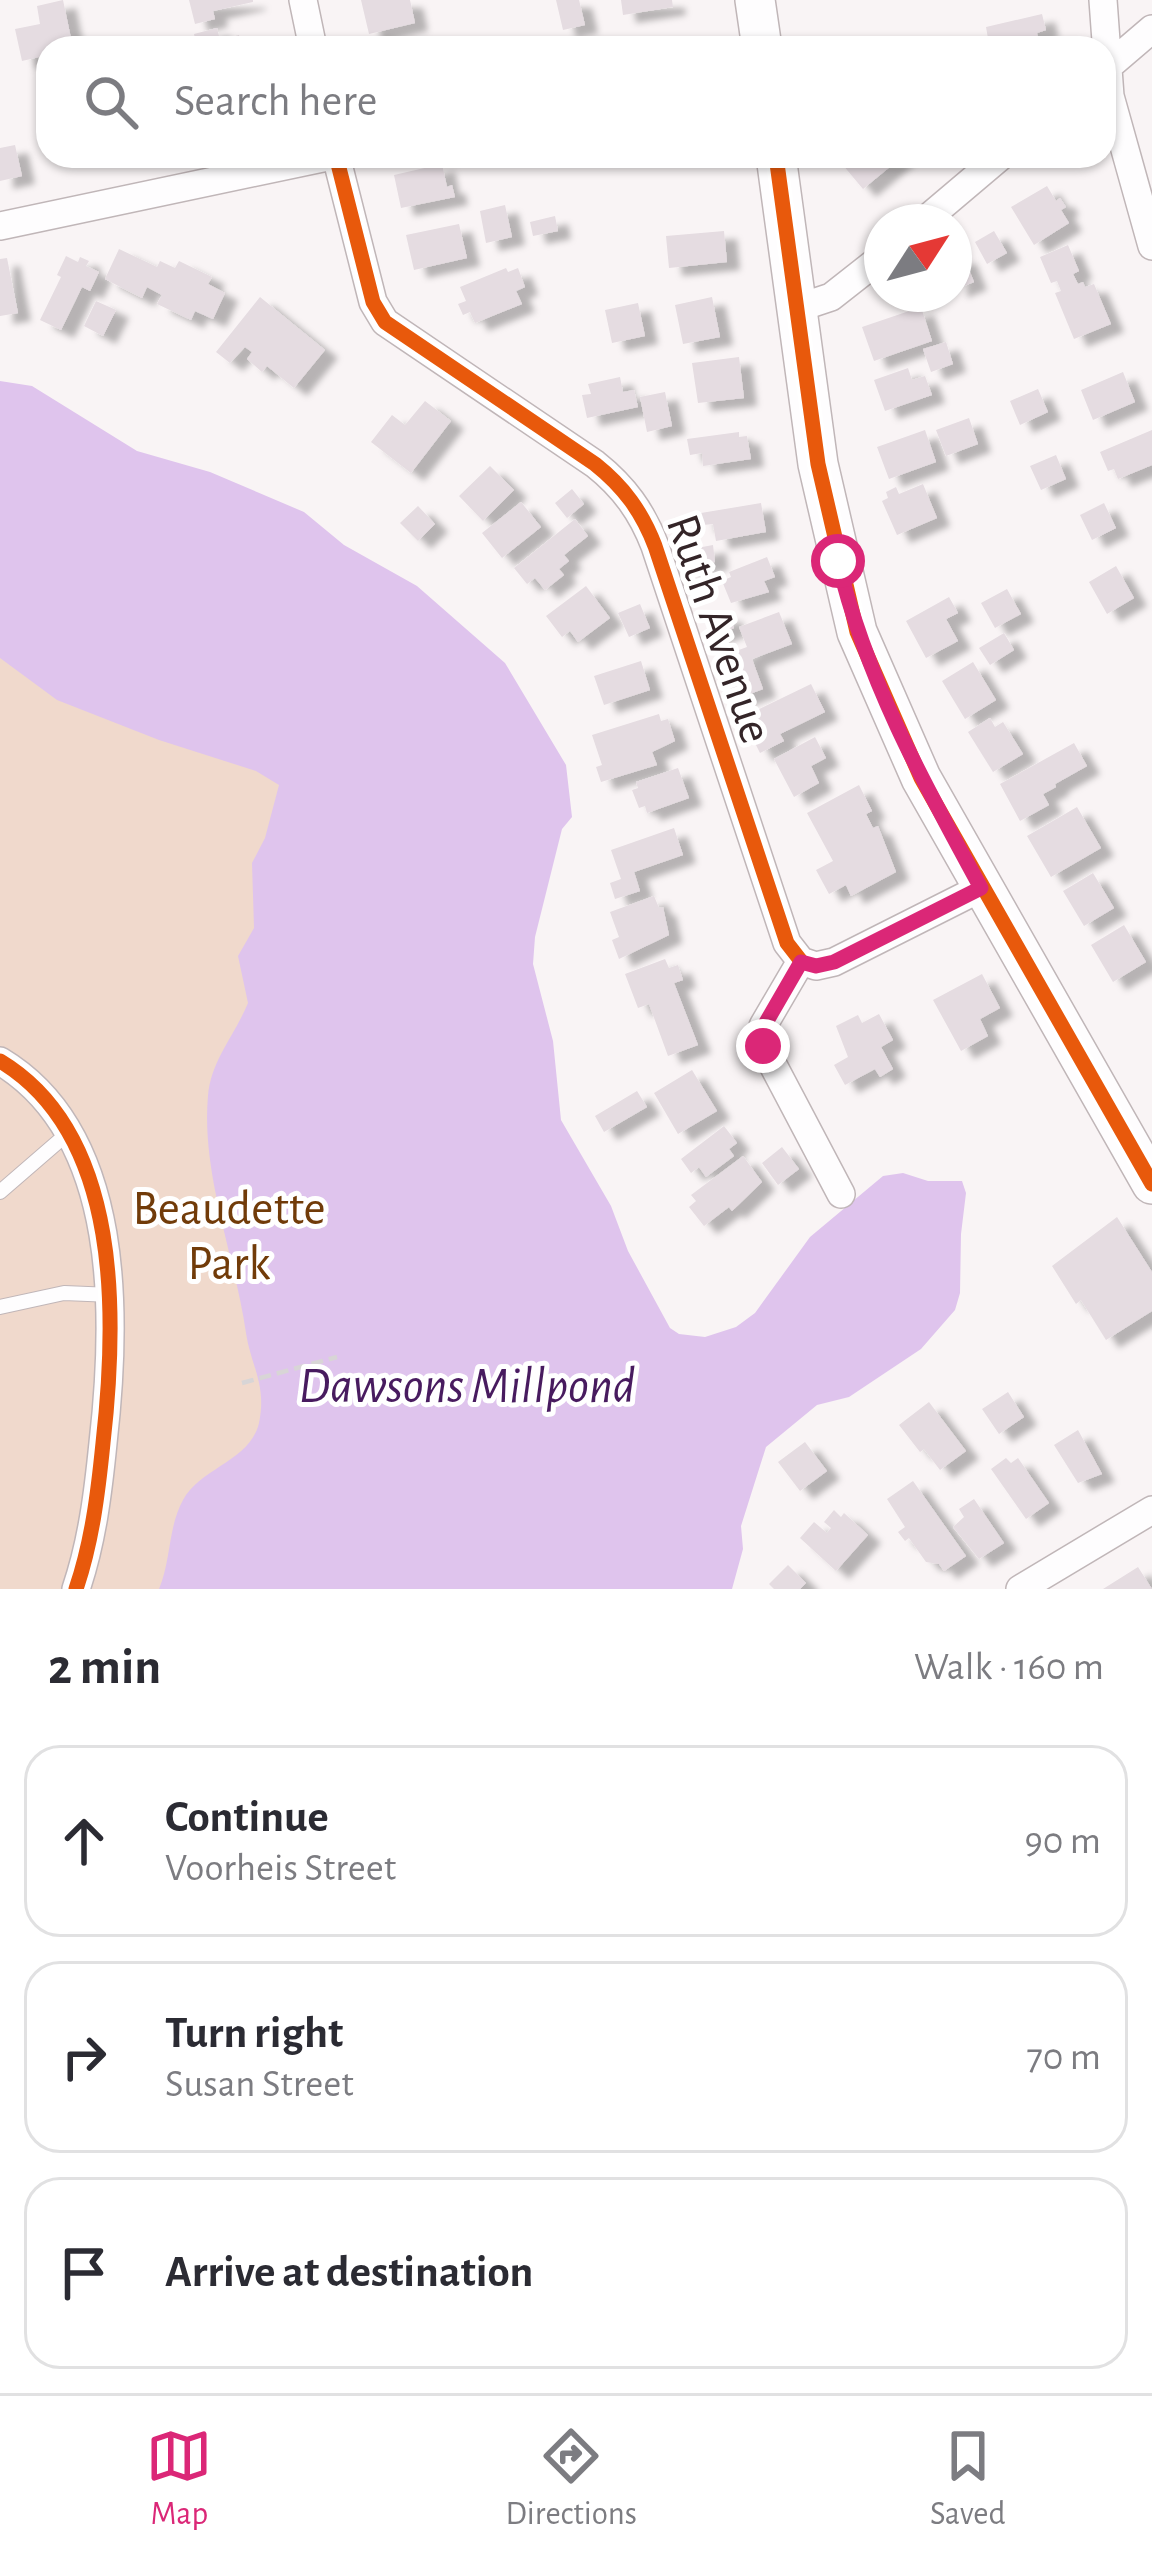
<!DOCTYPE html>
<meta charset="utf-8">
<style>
body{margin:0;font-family:"Alegreya Sans",sans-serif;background:#f7f7f7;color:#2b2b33}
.compass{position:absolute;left:864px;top:204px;width:108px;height:108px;border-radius:50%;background:#fff;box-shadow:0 3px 9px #0004;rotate:54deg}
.stop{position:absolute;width:36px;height:36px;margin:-27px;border:9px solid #db2777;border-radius:50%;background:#fff}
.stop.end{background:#db2777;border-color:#fff;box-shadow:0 3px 12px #0008}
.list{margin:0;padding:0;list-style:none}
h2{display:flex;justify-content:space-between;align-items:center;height:156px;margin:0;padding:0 48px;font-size:51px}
h2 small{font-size:39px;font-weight:400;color:#7c7c81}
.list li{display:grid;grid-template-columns:78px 1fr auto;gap:36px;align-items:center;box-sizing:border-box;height:192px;margin:0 24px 24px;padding:0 24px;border:3px solid #e1e1e2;border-radius:36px}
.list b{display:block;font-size:45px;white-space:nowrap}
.list p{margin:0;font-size:39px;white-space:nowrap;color:#7c7c81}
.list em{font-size:39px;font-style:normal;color:#7c7c81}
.icon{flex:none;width:66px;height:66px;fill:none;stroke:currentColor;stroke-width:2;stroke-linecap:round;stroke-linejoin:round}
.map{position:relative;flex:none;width:1152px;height:1589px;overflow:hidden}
.search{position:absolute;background:#fff;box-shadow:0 3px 9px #0004;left:36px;right:36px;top:36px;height:132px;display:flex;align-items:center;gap:30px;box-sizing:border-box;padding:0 42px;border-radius:36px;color:#7c7c81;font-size:45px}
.sheet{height:804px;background:#fff}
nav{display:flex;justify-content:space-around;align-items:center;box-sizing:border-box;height:168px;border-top:3px solid #e1e1e2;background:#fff;font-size:33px;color:#7c7c81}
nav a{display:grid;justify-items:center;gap:6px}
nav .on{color:#db2777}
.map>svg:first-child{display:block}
.green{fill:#f0d9cc}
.water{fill:#dfc4ed}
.building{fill:#e5dce1;filter:url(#shadow)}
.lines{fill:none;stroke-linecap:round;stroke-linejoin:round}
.lane-casing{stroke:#c0b6b8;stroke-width:16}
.street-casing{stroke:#c0b6b8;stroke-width:30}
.secondary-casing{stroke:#c0b6b8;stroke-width:42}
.path{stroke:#d8d5d6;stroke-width:4.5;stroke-dasharray:12 6;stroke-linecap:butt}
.lane{stroke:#fefdfe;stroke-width:14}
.street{stroke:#fefdfe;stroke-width:27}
.secondary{stroke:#fefdfe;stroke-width:39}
.cycleway-casing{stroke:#fff;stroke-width:22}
.cycleway{stroke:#e8590c;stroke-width:15}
.route{stroke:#db2777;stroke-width:15}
.labels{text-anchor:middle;stroke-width:10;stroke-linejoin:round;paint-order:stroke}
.street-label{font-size:48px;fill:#342528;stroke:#fff}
.park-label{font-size:48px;fill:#713b09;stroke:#fff}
.water-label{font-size:51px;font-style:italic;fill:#481b5f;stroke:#fff}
</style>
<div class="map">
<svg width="1152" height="1589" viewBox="0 0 1152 1589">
<defs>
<filter id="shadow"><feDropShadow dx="13" dy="8" stdDeviation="3" flood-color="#0004"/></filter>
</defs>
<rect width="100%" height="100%" fill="#f9f4f5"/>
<path class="green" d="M0,422l347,275 40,892h-387z"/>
<path class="water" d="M0,381l32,5 105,65 73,21 94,40 40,33 73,41 88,77 61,102 6,52 -10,12 -27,108 -2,27 20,77 8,79 50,86 17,45 42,77 9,6 26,3 31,-10 19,-14 55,-76 73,-61 20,-3 25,8h34l4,12 -5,41 -1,59 -5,17 -34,39 -72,48 -32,8 -51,42 -25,79 2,23 -11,40h-573c12,-28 9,-62 24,-89 17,-32 67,-39 76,-77 8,-38 -8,-57 -13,-90 -11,-77 -45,-159 -38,-237 3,-36 27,-61 40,-93l-10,-47 16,-28 -2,-65 13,-25 14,-53 -23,-14 -97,-31 -102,-40 -57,-42z"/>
<path class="building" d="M63,0l10,48h-25v7l-26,6 -7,-32 25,-5 -3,-18z
M189,0h64v2l-40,9 2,8 -20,5z
M361,0h49l5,23 -46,11z
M556,0h23l6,25 -22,5z
M621,0h51l1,7 -50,8z
M1042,14l4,16 -9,3 3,15h-60l9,-4 -3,-17z
M217,28l3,12 19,-5 3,13h-45l-3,-14z
M15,145l7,31 -22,5v-33z
M840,156h63l-40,33 -26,-31z
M442,164l5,23 5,-2 3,12 -54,11 -7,-33z
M1047,186l9,15 4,-3 6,9 -5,3 8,13 -35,22 -23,-38z
M505,205l7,32 -26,6 -6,-32z
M555,216l3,15 -25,5 -3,-14z
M459,224l8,34 -53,12 -8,-35z
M724,231l3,31 -58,6 -3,-32z
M994,231l13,22 -20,11 -12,-22z
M1068,245l11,26 -6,3 5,10 5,-2 2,5 9,-3 17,40 -37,15 -19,-46 6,-2 -4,-10 -6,2 -11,-26z
M119,249l38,18 3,-6 15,7 4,-7 33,16 -4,7 17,9 -12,26 -18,-8 -4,9 -34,-16 5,-9 -15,-8 -5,11 -37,-19z
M963,255l11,27 -20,8v-31z
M66,256l12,6 2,-5 9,4 -3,5 13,6 -9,19 -8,-4 -21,43 -21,-10 21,-43 -4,-2z
M7,258l11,55 -18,3v-57z
M506,268l2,4 10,-4 7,19 -9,4 6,13 -47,19 -5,-11 -7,3 -5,-11 8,-3 -6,-14z
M260,297l65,53 -31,38 -27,-22 -5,6 -15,-13 5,-7 -7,-5 -15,16 -14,-11z
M712,297l8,40 -37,7 -8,-39z
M96,301l20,9 -13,26 -19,-10z
M638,303l7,33 -33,7 -7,-33z
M921,307l11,34 -58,20 -12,-34z
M946,342l7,22 -22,8 -8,-23z
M739,357l5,41 -46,5 -6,-40z
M908,368l4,12 13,-4 7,19 -47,16 -11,-31z
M1123,372l12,30 -42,18 -12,-30z
M620,377l3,15 11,-2 4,17 -51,11 -5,-23 9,-1 -3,-10z
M1038,389l10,23 -28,13 -10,-24z
M665,392l7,34 -25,6 -7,-35z
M425,401l26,20 -40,52 -40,-31 21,-27 13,10z
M969,418l9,26 -32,12 -10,-26z
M925,430l11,32 -47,17 -12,-32z
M1152,430v35l-34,14 -4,-10 -6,2 -8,-19z
M739,432v5l8,-1 4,23 -48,7 -1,-13 -12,2 -3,-16z
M1056,455l10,24 -25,11 -11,-24z
M490,466l24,24 -31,31 -24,-25z
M923,484l14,34 -40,17 -15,-34 6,-3 -2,-6 10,-5 3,7z
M572,489l12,15 -17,14 -12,-15z
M521,502l20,25 -39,31 -20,-25z
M761,503l5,29 -50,9 -3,-17 -10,1 -2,-12z
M1104,503l12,25 -24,12 -12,-25z
M418,506l17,18 -17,17 -18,-18z
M575,519l13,17 -24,19 5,6 -10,8 5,6 -19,15 -10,-12 -8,6 -13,-16z
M713,545l2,17 -31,6 -3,-17z
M767,557l8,20 -11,4 5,11 -38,11 -9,-22 9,-4 -2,-5z
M1116,566l18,32 -27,16 -18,-32z
M586,586l24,32 -32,24 -8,-11 -8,6 -16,-21z
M1007,589l14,25 -26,14 -14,-25z
M949,597l9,16 -12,6 12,22 -32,17 -20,-37z
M640,604l10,24 -21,9 -11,-24z
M779,612l13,32 -40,15 11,30 -29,11 -14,-35 18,-7 -2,-7 11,-4 -8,-20z
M728,613l6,15 -23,9 -6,-15z
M1004,633l10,17 -24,15 -11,-17z
M641,661l9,29 -46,15 -10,-29z
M973,662l23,38 -31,19 -23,-38z
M811,684l14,28 -45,22 4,7 -24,12 -8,-16 8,-4 -9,-20z
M659,714l2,7 7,-2 7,22 -23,11 5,13 -56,17 -5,-15 6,-2 -10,-30z
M990,718l5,9 8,-5 20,32 -30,18 -25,-40z
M815,737l11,21 -15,8 8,17 -25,14 -20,-38z
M1074,743l13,23 -32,18 1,3 -13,7 6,11 -29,16 -20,-37z
M678,768l11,30 -42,15 -2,-7 -6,2 -7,-18 6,-2 -2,-6z
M859,785l13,26 -6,3 7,14 5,-2 18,46 -45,24 -5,-11 -17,9 -13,-24 17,-9 -26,-48z
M1077,807l24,41 -50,29 -24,-41z
M674,828l9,27 -49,17 6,19 -25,8 -5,-16 11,-4 -10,-29z
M1093,873l21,35 -30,18 -21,-35z
M654,896l5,12 4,-1 6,28 -50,24 -7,-19 7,-3 -9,-25z
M1124,925l22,37 -33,20 -22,-37z
M665,959l4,9 9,-3 5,15 -9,3 24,62 -30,11 -19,-52 -11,4 -13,-34z
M982,974l18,34 -20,11 8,17 -27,15 -28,-51z
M879,1014l14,26 -12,7 12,22 -13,8 -5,-8 -30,16 -11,-20 14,-8 -12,-31 22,-11 4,8z
M692,1070l25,41 -39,23 -24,-41z
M637,1091l10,16 -43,25 -9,-16z
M724,1126l13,17 -8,6 5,7 -28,21 -7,-10 -8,6 -10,-14z
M782,1147l17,22 -21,16 -16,-22z
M743,1156l19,26 -30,29 -3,-4 -25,19 -15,-19 7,-6 -5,-6z
M1117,1217l35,55v39l-46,29 -25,-40 -5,4 -24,-38z
M1008,1392l16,25 -25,17 -17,-25z
M929,1402l37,49 -26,19 -16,-21 -4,3 -21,-27z
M1078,1430l24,44 -24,9 -24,-38z
M805,1442l22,29 -27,20 -22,-29z
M1006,1458l5,5 7,-5 31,45 -23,16 -35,-50z
M913,1481l53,75 -22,15 -5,-7 -13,-2 -17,-24 -4,3 -7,-9 7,-5 -18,-28z
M974,1499l30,44 -25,16 -26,-32 11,-10 -5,-8z
M834,1510l7,7 3,-4 24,22 -32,36 -36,-33 14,-16 13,11 4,-5 -7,-6z
M788,1565l18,18 -6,6h-26l-5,-5z
M1138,1567l14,22h-49z"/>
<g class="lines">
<defs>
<path id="lane" d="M0,1192l67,-58
M0,1307l64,-14 48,2"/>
<path id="street" d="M303,0l10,48
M1103,0l7,96 42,150
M1104,70l48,-41
M336,156l37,146 12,20 210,142c29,23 47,48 60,82l132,397 14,18
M923,222l78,-66
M0,226l332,-70
M795,309l36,-12 51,-40
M801,961l-38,65v20l78,148
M801,961l15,5 18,-4 147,-74
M0,1061c123,74 117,259 103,382 -5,50 -11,99 -27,146
M1020,1589l132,-79"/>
<path id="secondary" d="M755,0l7,48
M776,156l42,308 39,168 64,146 231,406"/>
</defs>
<use href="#lane" class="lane-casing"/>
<use href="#street" class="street-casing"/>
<use href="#secondary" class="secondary-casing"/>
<path class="path" d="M242,1383l95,-26"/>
<use href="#lane" class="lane"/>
<use href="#street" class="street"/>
<use href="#secondary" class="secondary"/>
<defs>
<path id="cycleway" d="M336,156l37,146 12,20 210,142c29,23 47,48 60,82l132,397 14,18
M776,156l42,308 39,168 64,146 231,406
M0,1061c123,74 117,259 103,382 -5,50 -11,99 -27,146"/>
</defs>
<use href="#cycleway" class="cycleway-casing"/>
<use href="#cycleway" class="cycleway"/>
</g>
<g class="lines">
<path class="route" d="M763,1046l1,-20 37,-64 15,4 18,-4 147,-74c-58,-106 -115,-209 -143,-327"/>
</g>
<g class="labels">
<g class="street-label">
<text transform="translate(721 628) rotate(71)" y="17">Ruth Avenue</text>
</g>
<g class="park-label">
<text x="229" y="1224">Beaudette<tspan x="229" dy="55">Park</tspan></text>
</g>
<g class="water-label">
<text x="467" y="1402">Dawsons Millpond</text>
</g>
</g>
</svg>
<svg class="compass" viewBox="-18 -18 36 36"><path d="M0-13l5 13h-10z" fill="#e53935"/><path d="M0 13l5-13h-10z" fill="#7c7c81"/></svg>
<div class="stop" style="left:838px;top:561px"></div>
<div class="stop end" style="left:763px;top:1046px"></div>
<div class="search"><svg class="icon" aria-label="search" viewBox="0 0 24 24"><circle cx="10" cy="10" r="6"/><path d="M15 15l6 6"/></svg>Search here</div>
</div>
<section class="sheet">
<h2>2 min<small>Walk · 160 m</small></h2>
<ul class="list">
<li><svg class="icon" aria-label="ahead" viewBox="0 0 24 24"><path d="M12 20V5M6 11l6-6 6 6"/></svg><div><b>Continue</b><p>Voorheis Street</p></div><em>90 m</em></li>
<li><svg class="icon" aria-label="right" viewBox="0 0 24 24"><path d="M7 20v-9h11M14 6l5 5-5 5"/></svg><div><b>Turn right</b><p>Susan Street</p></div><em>70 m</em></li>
<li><svg class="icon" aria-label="arrive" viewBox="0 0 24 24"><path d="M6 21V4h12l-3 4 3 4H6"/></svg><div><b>Arrive at destination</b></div></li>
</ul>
</section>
<nav>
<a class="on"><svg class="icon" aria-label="map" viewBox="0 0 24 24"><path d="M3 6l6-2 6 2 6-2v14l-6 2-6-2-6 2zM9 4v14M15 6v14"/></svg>Map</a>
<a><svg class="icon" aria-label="directions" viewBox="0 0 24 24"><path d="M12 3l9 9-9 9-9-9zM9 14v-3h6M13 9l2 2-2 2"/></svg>Directions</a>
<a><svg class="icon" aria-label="saved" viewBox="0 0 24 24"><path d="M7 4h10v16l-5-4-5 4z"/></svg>Saved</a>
</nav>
